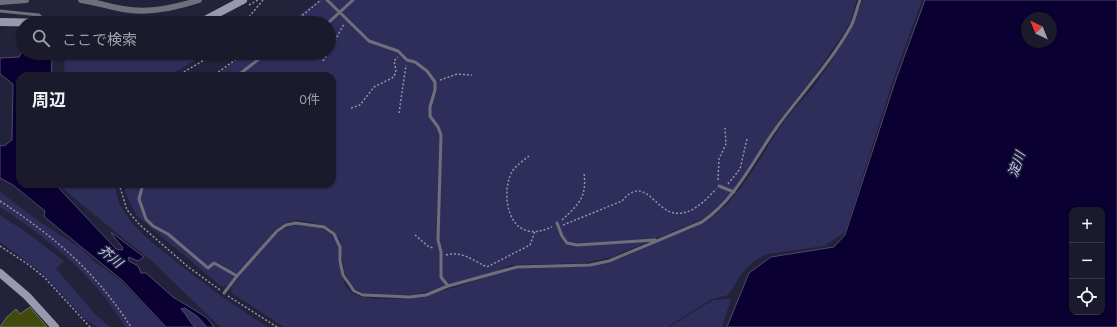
<!DOCTYPE html>
<html lang="ja">
<meta charset="utf-8">
<style>
body{margin:0;font-family:Karla,"Noto Sans JP",sans-serif;background:#232334;color:#f1f3f6}
.controls{position:absolute;right:12px;bottom:12px;display:grid;overflow:hidden;border-radius:8px;box-shadow:0 1px 3px #0004}
.controls button{width:36px;height:36px;display:grid;place-items:center;padding:0;border:0;border-bottom:1px solid #383848;background:#1a1a2c;color:#f1f3f6;font:20px sans-serif}
.compass{position:absolute;left:1021px;top:12px;width:36px;height:36px;border-radius:50%;background:#1a1a2c;box-shadow:0 1px 3px #0004;rotate:317deg}
.list{margin:0;padding:0;list-style:none}
h2{display:flex;justify-content:space-between;align-items:center;height:52px;margin:0;padding:0 16px;font-size:17px}
h2 small{font-size:13px;font-weight:400;color:#9fa1a9}
.icon{flex:none;width:22px;height:22px;fill:none;stroke:currentColor;stroke-width:2;stroke-linecap:round;stroke-linejoin:round}
.map{position:relative;flex:none;width:1117px;height:327px;overflow:hidden}
.search{position:absolute;background:#1a1a2c;box-shadow:0 1px 3px #0004;left:16px;top:16px;width:320px;height:44px;display:flex;align-items:center;gap:10px;box-sizing:border-box;padding:0 14px;border-radius:22px;color:#9fa1a9;font-size:15px}
.panel{position:absolute;background:#1a1a2c;box-shadow:0 1px 3px #0004;left:16px;top:72px;width:320px;height:116px;border-radius:12px}
.map>svg:first-child{display:block}
.green{fill:#2f2e5a}
.water{fill:#0a0031;stroke:#4f486e;fill-rule:evenodd}
.building{fill:#41490f;stroke:#6e7457}
.lines{fill:none;stroke-linecap:round;stroke-linejoin:round}
.path{stroke:#9293a5;stroke-width:1.5;stroke-dasharray:2 2;stroke-linecap:butt}
.lane{stroke:#6e6f7b;stroke-width:3}
.street{stroke:#6e6f7b;stroke-width:6}
.secondary{stroke:#9899ad;stroke-width:8}
.labels{text-anchor:middle;stroke-width:3;stroke-linejoin:round;paint-order:stroke}
.water-label{font-size:13px;font-style:italic;fill:#c5c8ff;stroke:#22233a}
</style>
<div class="map">
<svg width="1117" height="327" viewBox="0 0 1117 327">
<rect width="100%" height="100%" fill="#22233a"/>
<path class="green" d="M319,0h538l-7,22 -5,9 -32,47 -37,46 -38,61 -24,25 -11,9 -91,38 -27,6 -74,2 -19,8 -77,22h-41l-9,-1 -13,-7 -8,-15 -4,-33 -10,-11 -20,-6 -13,-2 -11,3 -10,6 -49,57 -5,1 -86,-72 -11,-24v-7h207v-108h-117l32,-23h82v-30h-40z
M863,0h59l-29,80 -48,152 -21,14 -56,8 -13,6 -12,12 -15,23 -16,4 -45,28h-383l-52,-34 -1,-5c15,-20 40,-60 65,-63 15,-2 38,4 42,21 4,17 -2,47 26,51 54,9 99,-15 151,-28 29,-7 62,2 91,-6 20,-5 36,-15 54,-23 16,-7 36,-11 50,-21 34,-25 52,-67 76,-100 8,-11 18,-21 27,-32 20,-27 38,-56 50,-87z
M65,53h142l-38,23h-105z
M59,184h56c1,9 3,19 8,26 12,20 32,35 50,49 31,25 62,48 95,68h-48l-66,-64 -80,-65z
M0,192l37,28 45,29 14,14 11,7 14,11 44,46h-40c-30,-51 -76,-88 -125,-120z
M0,215l27,18 37,28 -8,8 38,44 16,14h-13l-12,-8 -44,-47 -41,-30z
M731,299l-9,28h-53l44,-27z
M185,308l12,8 10,11h-12c-6,-6 -8,-12 -14,-18z"/>
<path class="water" d="M925,0h192v327h-390l22,-54 22,-16 63,-10 11,-12 51,-156zM1027,18h24v24h-24zM1072,210h30v102h-30z
M21,53l24,1 1,5 6,-1 -1,18h-31v108h35l61,65 6,1 1,-2 -12,-15h1l32,24 -6,4 -9,-4 -1,1 1,3 9,5 3,7h5l27,24 33,20 8,10h-7l-10,-11 -12,-8 -4,1c6,6 8,13 14,18h-29l-44,-47 -75,-61 -3,-3 1,-5 -32,-26 -13,-7v-33l4,1 8,-6 1,-56 -13,-10v-16l19,-1z"/>
<path class="building" d="M30,307l17,20h-47l7,-10 9,-8 4,5z"/>
<g class="lines">
<path class="path" d="M249,5l9,-5
M244,23l19,-23
M293,23l28,-23
M329,51l15,-27
M323,61l5,-8
M177,76l39,-23
M207,76l10,-3 28,-20
M440,80l17,-6 15,1
M351,108l9,-3 14,-18 20,-10 2,-7 -2,-9 4,-4
M399,113l7,-48
M529,156c-5,4 -12,9 -16,14 -11,17 -8,56 15,61 9,2 16,-1 24,-4
M718,180l1,-21 7,-15 -1,-16
M119,184l8,26 13,15 47,41 33,24
M728,184l12,-15 7,-30
M0,201c55,36 95,70 131,126
M562,220c17,-16 25,-23 22,-47
M563,225l59,-24c22,-27 33,9 52,12 17,3 32,-13 42,-24
M415,235l14,12 5,1
M0,246l29,19 15,12 46,50
M446,255c17,-4 26,5 41,12l43,-22 5,-14
M228,296l49,31"/>
<path class="lane" d="M327,0l42,41 29,10 9,9 8,2 12,9 8,11v8l-5,17v9l8,11 3,8 -3,105 3,12v25l7,9
M0,11l39,4 6,6
M328,23l25,-23
M237,76l30,-23
M143,184l-4,15 7,20 7,7 15,8 40,34 6,-5 23,13 40,-45 9,-6 10,-2 28,4 10,7 6,13v14l3,14 11,16 9,4 47,2 16,-2 22,-9 69,-19 73,-2 19,-4 93,-39c36,-25 52,-64 77,-98 24,-32 52,-62 72,-98 4,-8 6,-18 9,-26
M719,186l15,6
M557,223l5,13 5,7 10,2 78,-5
M224,293l13,-17"/>
<path class="street" d="M81,0c15,2 28,7 42,9 26,5 52,-1 76,-9
M0,2l26,-2"/>
<path class="secondary" d="M0,22l54,1
M194,23l11,-3 38,-20
M0,273l27,23 28,31"/>
</g>
<g class="labels">
<g class="water-label">
<text transform="translate(1016 164) rotate(-71)" y="5">淀川</text>
<text transform="translate(111 256) rotate(39)" y="5">芥川</text>
</g>
</g>
</svg>
<div class="controls">
<button>+</button>
<button>−</button>
<button><svg class="icon" aria-label="locate" viewBox="0 0 24 24"><circle cx="12" cy="12" r="6"/><path d="M12 2v4M12 18v4M2 12h4M18 12h4"/></svg></button>
</div>
<svg class="compass" viewBox="-18 -18 36 36"><path d="M0-13l5 13h-10z" fill="#e53935"/><path d="M0 13l5-13h-10z" fill="#9fa1a9"/></svg>
<div class="search"><svg class="icon" aria-label="search" viewBox="0 0 24 24"><circle cx="10" cy="10" r="6"/><path d="M15 15l6 6"/></svg>ここで検索</div>
<section class="panel">
<h2>周辺<small>0件</small></h2>
<ul class="list">
</ul>
</section>
</div>
